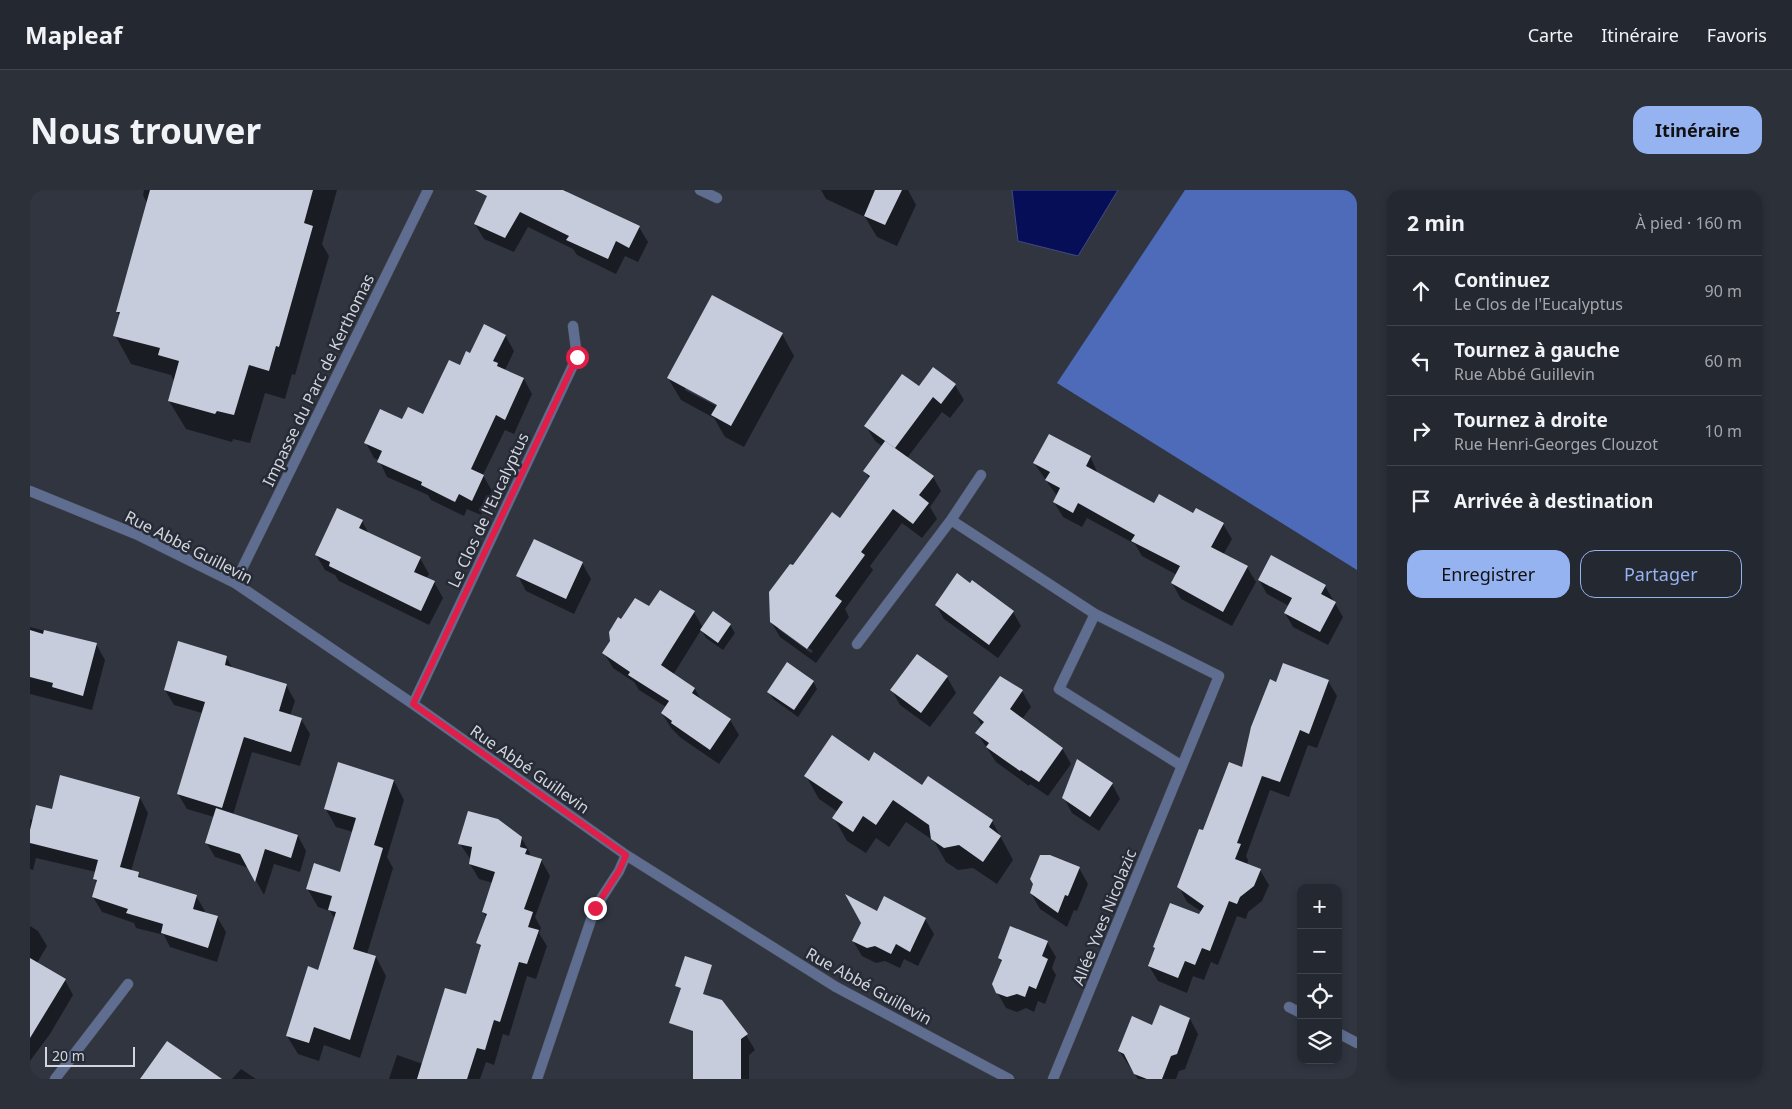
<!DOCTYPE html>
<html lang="fr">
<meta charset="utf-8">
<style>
body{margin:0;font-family:"Noto Sans",sans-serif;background:#2c3038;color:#f1f3f6}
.controls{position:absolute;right:15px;bottom:15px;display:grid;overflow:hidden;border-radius:10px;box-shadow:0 2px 8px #0003}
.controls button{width:45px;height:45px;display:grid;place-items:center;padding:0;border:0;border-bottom:1px solid #41444c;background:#242830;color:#f1f3f6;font:25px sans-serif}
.scale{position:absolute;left:15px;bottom:12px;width:90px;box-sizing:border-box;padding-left:5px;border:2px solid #d2d5dc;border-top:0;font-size:14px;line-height:18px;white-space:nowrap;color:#d2d5dc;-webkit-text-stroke:4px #262b36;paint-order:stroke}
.stop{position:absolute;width:15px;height:15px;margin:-11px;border:4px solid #e11d48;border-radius:50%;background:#fff}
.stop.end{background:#e11d48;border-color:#fff;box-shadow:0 1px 5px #0008}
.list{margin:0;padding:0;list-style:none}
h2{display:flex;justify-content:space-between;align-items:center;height:65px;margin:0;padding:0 20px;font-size:21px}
h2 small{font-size:16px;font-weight:400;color:#a3a6ab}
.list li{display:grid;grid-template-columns:32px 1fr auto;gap:15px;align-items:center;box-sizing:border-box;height:70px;padding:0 20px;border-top:1px solid #41444c}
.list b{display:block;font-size:19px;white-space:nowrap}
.list p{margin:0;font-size:16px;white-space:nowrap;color:#a3a6ab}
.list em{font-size:16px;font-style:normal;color:#a3a6ab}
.actions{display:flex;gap:10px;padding:15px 20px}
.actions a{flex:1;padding:11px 0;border:1px solid #95b2f1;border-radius:15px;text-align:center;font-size:18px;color:#95b2f1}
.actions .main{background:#95b2f1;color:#111}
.icon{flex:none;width:28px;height:28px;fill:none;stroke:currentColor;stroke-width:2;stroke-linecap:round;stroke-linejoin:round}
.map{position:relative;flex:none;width:1327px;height:889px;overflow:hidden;border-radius:15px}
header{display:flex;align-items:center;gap:30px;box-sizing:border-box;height:70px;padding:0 25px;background:#242830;border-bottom:1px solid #41444c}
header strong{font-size:24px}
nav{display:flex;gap:28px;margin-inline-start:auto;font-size:18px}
.intro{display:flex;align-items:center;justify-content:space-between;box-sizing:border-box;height:120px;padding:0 30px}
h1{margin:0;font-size:35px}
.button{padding:12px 22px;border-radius:15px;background:#95b2f1;color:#111;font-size:18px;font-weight:700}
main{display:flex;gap:30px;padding:0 30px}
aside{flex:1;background:#242830;border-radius:15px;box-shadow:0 2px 8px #0003}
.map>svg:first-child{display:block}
.forest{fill:#4e6bba}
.water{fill:#050e57;stroke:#424a7f}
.shadow{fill:#0007;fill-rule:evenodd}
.building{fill:#c6ccdb}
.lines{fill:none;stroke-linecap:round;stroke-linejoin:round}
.service-casing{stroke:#4d525c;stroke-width:11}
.minor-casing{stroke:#4d525c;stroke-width:11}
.service{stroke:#5f6e90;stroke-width:10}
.minor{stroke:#5f6e90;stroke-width:10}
.route{stroke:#e11d48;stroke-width:6}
.labels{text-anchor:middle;stroke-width:5;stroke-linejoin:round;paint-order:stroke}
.street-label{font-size:16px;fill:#d2d5dc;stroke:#262b36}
</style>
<header>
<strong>Mapleaf</strong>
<nav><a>Carte</a><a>Itinéraire</a><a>Favoris</a></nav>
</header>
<div class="intro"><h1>Nous trouver</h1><a class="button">Itinéraire</a></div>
<main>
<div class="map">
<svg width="1327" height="889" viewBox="0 0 1327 889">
<rect width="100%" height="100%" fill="#303540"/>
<path class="forest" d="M1155,0h172v380l-300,-187z"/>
<path class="water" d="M982,0h106l-40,66 -60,-15z"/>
<path class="shadow" d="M114,0h193l-15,54 7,12 -34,119 -3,-1 -7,25 -20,-6 -15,50 -17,-4 -1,3 -46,-13 -17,-28 5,-20 -3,-6 -40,-11 -16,-29 5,-19 -3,-4 30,-109 -4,-8z
M461,0h75l1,3 72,34 9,15 -10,20 -13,-6 -9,18 -39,-19 -4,-6 -45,-22 -14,25 -30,-13 -9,-15z
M791,0h87l8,15 -19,41 -20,-9 -12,-20 -39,-18z
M752,144l12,22 -50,91 -19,-10 -11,-19 -33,-18 -13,-22zM655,197l38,20 -1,2 -37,-19z
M475,145l9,16 -9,19 19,9 8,15 -18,40 -9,-4 -22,45 9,16 -11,24 -14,-6 -3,7 -33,-16 -3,-5 -41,-18 -8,-17 -5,-2 -8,-15 37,-22 20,-6 48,-61z
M925,195l9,15 -14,18 -8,-6 -35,46 26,19 8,14 -11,16 7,12 -15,19 -20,-15 -32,43 3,4 -28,39 4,8 -33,46 -36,-26 -9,-15 22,-55 47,-47 30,-40 -5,-9 17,-25 -7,-5 -9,-15 53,-38zM748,436l35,25 -2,2 -33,-24z
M1060,266l8,18 56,31 69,19 9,15 -9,16 24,12 9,15 -24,44 -51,-27 -9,-16 5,-8 -35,-19 -7,-12 -48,-26 -5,9 -19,-10 -9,-15 3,-6 -23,-33z
M332,331l7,13 51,24 9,16 -3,5 8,3 9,16 -14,27 -90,-44 -4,-6 -10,-5 -9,-15z
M552,373l9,16 -17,35 -48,-23 -8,-15z
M1229,390l66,6 18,31 -15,28 -35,-18 -8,-14 4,-7 -22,-12z
M906,415l77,7 8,14 -23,32 -54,-39z
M619,418l45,4 9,16 10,-15 17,12 5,8 -12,17 -17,-12 -5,-8 -28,45 22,14 6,11 29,20 9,15 -20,29 -38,-26 -10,-10 -9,-15 4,-6 -27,-17 -5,-8 -21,-14 -9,-15 17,-32z
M0,437l66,17 9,16 -13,50 -62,-16z
M196,467l7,12 53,16 9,16 -5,15 11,3 9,15 -10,32 -48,-14 -19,63 65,21 8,15 -6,21 -26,-8 -10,31 -15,-27 -34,-11 -9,-15 8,-25 -27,-8 -9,-15 24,-81 -28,-8 -9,-15z
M917,487l9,16 -26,34 -30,-22 -8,-15z
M971,488l21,13 9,16 -9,12 40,29 9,16 -23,32 -18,-12 -1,2 -33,-24 -19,-29 5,-7 -7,-12z
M783,491l4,8 -19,28 -25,-18 -4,-7z
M1298,491l9,15 -20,52 -9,-3 -19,52 -19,-7 -24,66 2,4 -1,5 13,5 9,15 -7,16 -14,11 -2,7 -9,-3 -19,49 -7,-3 -7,18 -11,-4 -6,17 -29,-12 -9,-15 7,-16 -2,-3 46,-31 2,-4 -15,-10 -8,-15 25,-55 39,-63 33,-85z
M839,573l123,58 21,39 -16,24 -24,-16 -15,2 -12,-8 -12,-21 -28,-19 -17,25 -13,-9 -10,15 -19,-12 -13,-23 4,-6 -19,-13 -13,-23z
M364,591l10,19 -17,57 6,11 -26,86 9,3 10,19 -26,82 -36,-13 -5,16 -21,-7 -11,-18 32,-65 16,-52 -5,-8 -12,-4 -11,-19 34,-15 12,-41 -17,-5 -11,-19z
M1082,594l8,15 -21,32 -27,-18 -8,-15z
M110,608l8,15 -17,58 7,2 4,7 54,16 9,15 -1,2 13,4 9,15 -9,30 -47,-15 -6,-12 -28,-7 -2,-5 -32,-11 -9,-15 4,-13 -3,-6 2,-6 -60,-14 -3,12 -3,-1v-50l4,1 19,-10z
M491,647l9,16 -1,3 12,4 9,16 -15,41 6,11 -2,5 8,13 -11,33 -9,-3 -18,60 -6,-2 -9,31 -8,-3 -6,17h-91l8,-24 26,9 44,-68 14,-47 -3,-6 9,-25 -4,-6 10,-29 -14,-4 -9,-15 1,-4 -11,-16z
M1049,678l9,16 -11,27 -3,-1 -7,17 -27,-18 -9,-16z
M895,729l9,15 -16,32 -14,-7 -4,9 -15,-7 -9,2 -14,-7 -9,-15z
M0,736l8,5 9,15 -10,17 28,17 8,15 -23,39 -20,27z
M1017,752l9,15 -4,11 4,7 -11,29 -7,-3 -4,11 -8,-4 -9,4 -11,-4 -9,-16 5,-29 -3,-5z
M664,802l52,43 9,15 -6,5v24h-54z
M1160,829l8,15 -13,35 -6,2 -3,8h-38l-19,-28 34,-25z
M211,879l15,10h-24z"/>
<path class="building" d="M120,0h163l-9,33 9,3 -34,121 -3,-1 -7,25 -20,-6 -15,50 -17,-4 -2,3 -47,-13 11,-40 -21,-6 2,-7 -47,-12 7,-24h-4z
M445,0h88l77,36 -11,22 -13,-7 -8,18 -42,-19 3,-4 -49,-24 -15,26 -31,-14 13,-28z
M845,0h27l-17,35 -21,-9z
M682,105l71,38 -52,93 -20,-11 6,-10 -50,-27z
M454,134l22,11 -13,26 5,2 -1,3 27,12 -19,42 -9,-5 -25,54 13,6 -12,26 -13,-7 -4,8 -34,-17 1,-3 -45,-20 5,-11 -18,-8 16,-34 22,10 6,-12 15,7 26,-54 11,5 6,-14 4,2z
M903,177l23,17 -15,20 -8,-7 -38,51 -31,-22 38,-52 17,12z
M1019,244l42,22 -5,10 68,37 5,-9 34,19 3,-5 28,15 -13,24 37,19 -25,46 -52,-29 9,-17 -49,-25 4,-6 -57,-32 -5,10 -20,-11 7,-14 -15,-8 5,-8 -17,-9z
M855,251l49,35 -15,19 10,8 -16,21 -20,-15 -32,43 4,3 -30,41 7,5 -35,48 -37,-27 -1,-30 21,-28 3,1 39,-53 8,6 30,-42 -7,-5z
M307,318l26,12 -4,8 62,29 -7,15 21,9 -14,30 -92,-45 1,-4 -15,-7z
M504,349l49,23 -17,37 -50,-23z
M1241,365l55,30 -5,9 15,8 -16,30 -36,-19 8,-15 -34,-18z
M927,383l13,10 2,-3 42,31 -25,34 -54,-40z
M630,400l35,21 -34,54 34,23 -3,5 39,26 -21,31 -39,-27 1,-2 -11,-8 8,-12 -41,-26 2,-3 -28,-19 8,-12 -1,-9 9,-15 3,2 14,-21 14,8z
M683,421l18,13 -13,19 -18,-13z
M0,440l13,4 1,-4 53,13 -14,53 -31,-9 1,-4 -23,-6z
M148,451l49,15 -2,9 62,19 -8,27 23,7 -11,34 -47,-15 -22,71 -45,-14 28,-92 -41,-12z
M887,464l31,22 -27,37 -31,-23z
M757,472l27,19 -20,29 -27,-18z
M1253,473l46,17 -20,54 -9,-4 -20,52 -18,-6 -25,67 4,1 -6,15 26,10 -7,17 -14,11 -3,7 -8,-3 -19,50 -8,-3 -7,17 -10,-4 -7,17 -30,-12 7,-18 -2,-1 17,-44 29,11 5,-8 -27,-19 22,-58 4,1 26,-68 13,5 9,-40 19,-48 6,3z
M970,486l23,14 -13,19 53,39 -24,34 -18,-12 -1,1 -34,-24 3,-4 -14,-10 9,-11 -11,-9z
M802,545l37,26 5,-9 48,33 6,-9 65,44 -4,7 12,9 -18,26 -24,-17 -15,3 -13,-9 -2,-14 -36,-25 -17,25 -13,-9 -10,16 -21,-14 11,-16 -39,-26z
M1047,569l36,24 -23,34 -28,-19z
M308,572l56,18 -20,65 9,3 -30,101 23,7 -26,84 -36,-13 -5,16 -23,-7 22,-70 10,4 18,-58 -8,-2 4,-14 -26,-7 8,-26 26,9 16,-54 -32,-9z
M30,585l80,22 -20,70 19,5 -1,5 59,18 -4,14 25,7 -10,32 -47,-15 2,-9 -37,-11 2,-4 -36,-12 5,-17 -4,-1 5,-19 -68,-17v-13l6,-25 16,4z
M186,618l82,27 -7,23 -26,-9 -10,33 -15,-28 -35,-11z
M438,621l30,8 24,18 -2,10 7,2 -2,5 17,5 -18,50 9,3 -5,15 11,3 -12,34 -8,-2 -19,60 -6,-2 -9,30 -8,-2 -10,31h-50l28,-91 21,6 15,-49 -5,-2 11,-29 -5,-2 13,-40 -26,-8 3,-17 -14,-3z
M1010,665h10l30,12 -12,29 -3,-1 -7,18 -28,-20 3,-9 -3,-5z
M815,704l32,17 7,-15 42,22 -16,34 -14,-8 -5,10 -16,-8 -8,2 -15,-7 9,-18z
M980,736l38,15 -6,15 6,3 -12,30 -7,-3 -4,11 -8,-3 -10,3 -11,-4 -4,-9 10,-24 -4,-2z
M655,766l27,9 -9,29 19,6 26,34 -7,5v40h-48v-48l-24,-8 12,-35 -6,-2z
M0,768l36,21 -36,59z
M1130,815l30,13 -13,36 -6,2 -9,23h-15l-13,-5 -10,-20 -6,-3 14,-35 20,9z
M137,851l55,38h-82z"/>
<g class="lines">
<defs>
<path id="service" d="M1259,817l12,6
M1308,843l19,10"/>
<path id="minor" d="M670,0l17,8
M0,301l108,44 97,48 178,121 213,151 210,132 173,92
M921,330l144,94
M205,393l193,-393
M827,454l94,-124 30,-45
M383,514l164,-347 -4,-31
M25,889l73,-95
M507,889l58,-171 24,-37 7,-16
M1023,889l166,-403 -124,-62 -36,75 123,77"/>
</defs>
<use href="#service" class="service-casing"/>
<use href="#minor" class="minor-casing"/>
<use href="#service" class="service"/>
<use href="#minor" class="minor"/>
</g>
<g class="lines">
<path class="route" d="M547,167l-164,347 213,151 -7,16 -24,37"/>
</g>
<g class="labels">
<g class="street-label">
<text transform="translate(288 190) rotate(-64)" y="6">Impasse du Parc de Kerthomas</text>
<text transform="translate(458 320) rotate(-65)" y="6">Le Clos de l'Eucalyptus</text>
<text transform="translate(159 357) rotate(27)" y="6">Rue Abbé Guillevin</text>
<text transform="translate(500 579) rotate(35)" y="6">Rue Abbé Guillevin</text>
<text transform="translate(1074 727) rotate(-68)" y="6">Allée Yves Nicolazic</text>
<text transform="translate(839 796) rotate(29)" y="6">Rue Abbé Guillevin</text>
</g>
</g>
</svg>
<div class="controls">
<button>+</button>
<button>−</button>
<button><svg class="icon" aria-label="locate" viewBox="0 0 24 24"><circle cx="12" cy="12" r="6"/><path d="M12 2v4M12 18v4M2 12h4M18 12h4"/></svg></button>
<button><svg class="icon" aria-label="layers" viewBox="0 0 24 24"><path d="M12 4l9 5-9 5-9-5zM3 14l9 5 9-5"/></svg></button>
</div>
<div class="scale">20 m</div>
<div class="stop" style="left:547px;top:167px"></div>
<div class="stop end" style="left:565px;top:718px"></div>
</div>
<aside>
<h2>2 min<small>À pied · 160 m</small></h2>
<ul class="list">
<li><svg class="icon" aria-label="ahead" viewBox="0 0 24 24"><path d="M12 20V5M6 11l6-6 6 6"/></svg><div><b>Continuez</b><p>Le Clos de l'Eucalyptus</p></div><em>90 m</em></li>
<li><svg class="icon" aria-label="left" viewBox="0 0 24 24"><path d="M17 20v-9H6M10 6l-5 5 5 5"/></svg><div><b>Tournez à gauche</b><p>Rue Abbé Guillevin</p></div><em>60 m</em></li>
<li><svg class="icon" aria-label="right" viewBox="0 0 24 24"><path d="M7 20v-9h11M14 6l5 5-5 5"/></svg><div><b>Tournez à droite</b><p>Rue Henri-Georges Clouzot</p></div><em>10 m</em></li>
<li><svg class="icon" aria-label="arrive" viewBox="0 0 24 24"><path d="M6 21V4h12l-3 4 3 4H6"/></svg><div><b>Arrivée à destination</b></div></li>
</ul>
<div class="actions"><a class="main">Enregistrer</a><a>Partager</a></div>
</aside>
</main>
